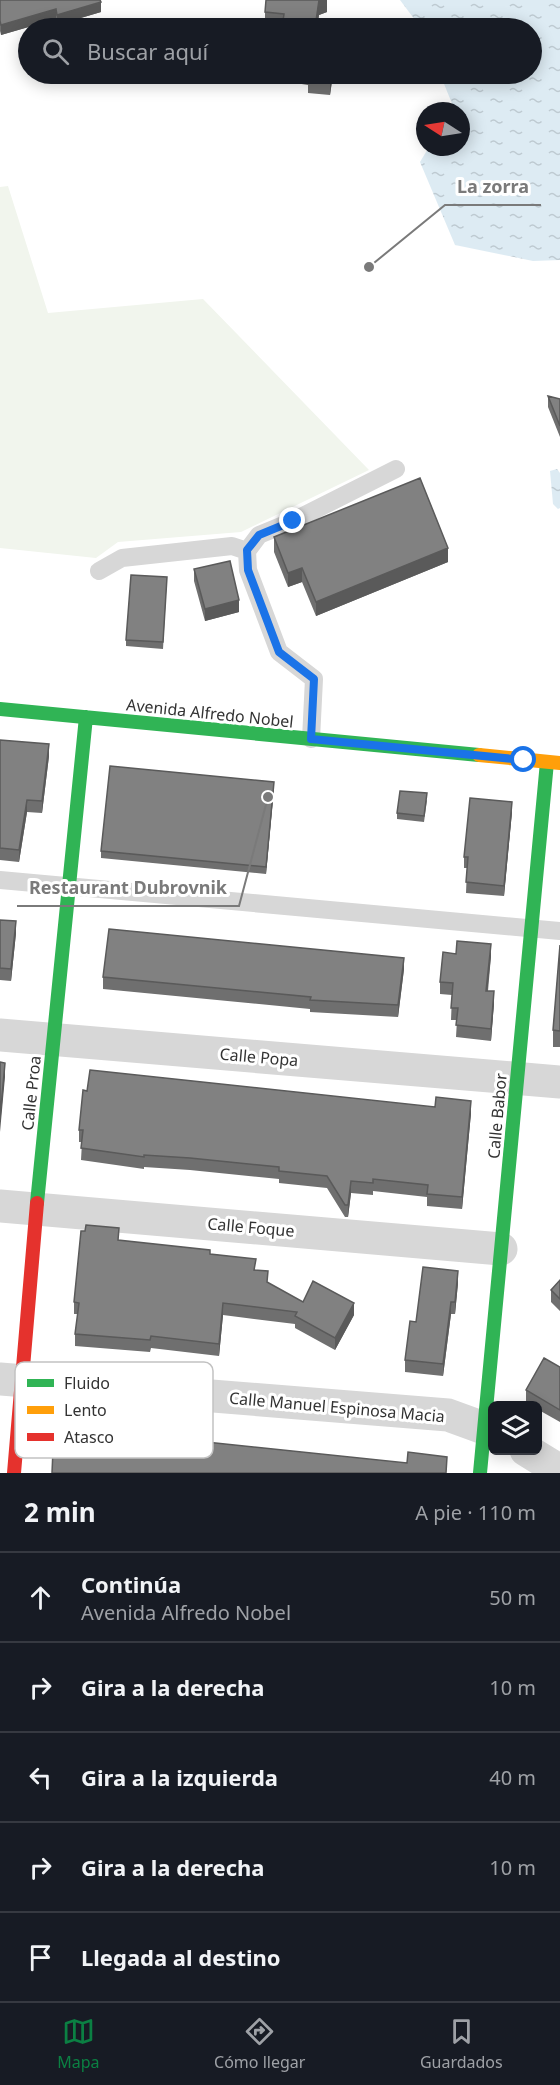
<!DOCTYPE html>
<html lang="es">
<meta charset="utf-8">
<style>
body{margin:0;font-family:"Noto Sans",sans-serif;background:#20242c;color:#f1f3f6}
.controls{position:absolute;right:18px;bottom:18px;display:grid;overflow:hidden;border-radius:9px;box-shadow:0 3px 15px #0003}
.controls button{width:54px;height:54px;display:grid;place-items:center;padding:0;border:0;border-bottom:2px solid #363941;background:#171b24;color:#f1f3f6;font:30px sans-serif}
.compass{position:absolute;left:416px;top:102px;width:54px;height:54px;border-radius:50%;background:#171b24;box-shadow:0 3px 15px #0003;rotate:282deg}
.stop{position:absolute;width:18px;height:18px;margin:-14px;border:4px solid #1a73e8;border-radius:50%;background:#fff}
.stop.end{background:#1a73e8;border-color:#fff;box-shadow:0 2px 6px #0008}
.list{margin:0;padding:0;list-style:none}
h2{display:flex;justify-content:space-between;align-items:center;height:78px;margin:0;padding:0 24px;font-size:26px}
h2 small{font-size:20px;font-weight:400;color:#9ea1a6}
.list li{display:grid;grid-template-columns:39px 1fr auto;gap:18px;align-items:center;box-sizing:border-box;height:90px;padding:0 24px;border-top:2px solid #363941}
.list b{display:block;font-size:22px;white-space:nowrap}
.list p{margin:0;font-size:20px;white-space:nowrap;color:#9ea1a6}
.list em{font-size:20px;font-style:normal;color:#9ea1a6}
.icon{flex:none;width:33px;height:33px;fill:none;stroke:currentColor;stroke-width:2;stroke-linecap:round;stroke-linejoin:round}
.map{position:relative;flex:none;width:560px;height:1473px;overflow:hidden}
.search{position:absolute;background:#171b24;box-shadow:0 3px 15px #0003;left:18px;right:18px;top:18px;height:66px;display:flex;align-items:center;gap:15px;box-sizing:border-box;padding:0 21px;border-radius:33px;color:#9ea1a6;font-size:22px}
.sheet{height:528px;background:#171b24}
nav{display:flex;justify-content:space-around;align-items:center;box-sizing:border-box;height:84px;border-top:2px solid #363941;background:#171b24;font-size:16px;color:#9ea1a6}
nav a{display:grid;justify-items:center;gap:3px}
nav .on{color:#0b8043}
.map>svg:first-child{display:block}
.green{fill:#f1f5ed}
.water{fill:url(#water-ripples)}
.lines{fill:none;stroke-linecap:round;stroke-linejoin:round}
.lane{stroke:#d7d7d7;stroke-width:18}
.street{stroke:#d7d7d7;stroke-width:33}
.fast{stroke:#30b455;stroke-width:14}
.slow{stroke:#ff9f0a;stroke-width:14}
.jam{stroke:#e5322d;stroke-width:14}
.wall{fill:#6f6f6f}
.shaded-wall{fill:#5a5a5a}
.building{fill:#818181;stroke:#5a5a5a;stroke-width:1.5}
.route{stroke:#1a73e8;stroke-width:8}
.labels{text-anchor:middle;stroke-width:6;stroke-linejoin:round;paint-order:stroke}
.street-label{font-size:16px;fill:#333;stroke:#fff}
.key{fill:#fff;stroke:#c2c2c2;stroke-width:1.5}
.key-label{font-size:16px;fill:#333}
.leader{fill:none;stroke:#7a7a7a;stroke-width:2}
.callout-dot{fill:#7a7a7a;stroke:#fff;stroke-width:2}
.callout-label{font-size:18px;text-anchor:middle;font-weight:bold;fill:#7a7a7a;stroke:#fff;stroke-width:6;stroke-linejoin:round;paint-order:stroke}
</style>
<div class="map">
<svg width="560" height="1473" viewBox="0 0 560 1473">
<defs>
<pattern id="water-ripples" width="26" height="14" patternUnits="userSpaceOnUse" patternTransform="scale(1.5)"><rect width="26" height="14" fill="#ddebf3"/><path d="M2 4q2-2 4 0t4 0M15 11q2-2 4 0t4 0" fill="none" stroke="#becad1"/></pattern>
</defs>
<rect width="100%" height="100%" fill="#fff"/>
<path class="green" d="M8,186l40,127 155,-14 166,171 -128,62 -123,10 -22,16 -96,-10v-361z"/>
<path class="water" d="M400,0h160v260l-27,1 -78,-16 -35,-83 9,-15h32v-36h-11l3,-5 -13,-32h92v-46h-111z
M557,469l3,4v35l-2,1 -5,-5 -3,-33z"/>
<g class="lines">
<path class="lane" d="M99,571l23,-13 110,-12 15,5
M311,739l3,-60 -35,-27 -31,-82 -1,-19 12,-16 34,-14 103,-52
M0,880l560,51"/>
<path class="street" d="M0,1035l560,47
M0,1206l501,43
M0,1379l448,36 44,16
M526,1450l34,21"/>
<path class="fast" d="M0,709l479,46
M37,1203l49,-486
M480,1473l67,-711"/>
<path class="slow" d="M479,755l81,8"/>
<path class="jam" d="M14,1473l23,-270"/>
</g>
<path class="wall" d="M0,0l101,12 -44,13 -1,-6 -55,16 -1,-4z
M327,0v12l-8,3 -2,13h-43l-9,-1v-15z
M289,74h44l-3,21 -22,-2v-8l-19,-3z
M548,396l12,3v38l-12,-30z
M274,537l174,25 -132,54 -14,-34 -14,5 -14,-35z
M194,569l45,43 -34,9 -11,-40z
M167,577l-4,72 -37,-3v-6z
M0,740l49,16 -7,57 -15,-1 -8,50 -19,-2z
M274,788l-8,86 -165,-16v-7z
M427,800l-3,22 -27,-3v-6z
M512,812l-8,84 -38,-3 1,-25h-3v-11z
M0,920l16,13 -5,48 -11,-1z
M560,945v102h-7v-17z
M456,954l35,2 -3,35 6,12 -3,38 -35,-4 1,-17h-6l1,-25 -12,-1v-12z
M404,969l-6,48 -88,-5v-3l-207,-20v-12z
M471,1113l-9,96 -35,-3v-9l-54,-6v4l-22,-2 -3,24h-3l-18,-29 -48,-5v-4l-89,-9 -46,-3v2l-63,-9 1,-18h-3v-12z
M119,1240l91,14 46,16 12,13 35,19 51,13 -19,35 -40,-22v-4l-72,-9 -4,41 -68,-8 -1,4 -75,-6v-12l3,-20h-4v-12z
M560,1280v31l-9,-9v-12z
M458,1283l-3,31h-4l-8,62 -38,-4v-12l11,-38z
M560,1367v55l-23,-13v-3h-5l-6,-4v-12z"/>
<path class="shaded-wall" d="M319,0h8v12l-8,3 -2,13h-2z
M101,2v10l-44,13v-10z
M56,9v10l-55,16v-10z
M332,74h1l-3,21v-12z
M448,548v14l-132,54v-14z
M302,568v14l-14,5v-14z
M239,600v12l-34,9v-12z
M49,744v12l-7,57v-12z
M274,782v6l-8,86v-7z
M27,800v12l-8,50v-12z
M512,802v10l-8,84v-10z
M16,921v12l-5,48v-12z
M491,944v12l-5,47v-12z
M404,958v11l-6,48v-12z
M494,991v12l-3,38v-12z
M5,1063v14l-5,55v-14z
M471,1101v12l-9,96v-12z
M351,1181v12l-3,24v-12z
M458,1271v12l-3,31v-12z
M451,1302v12l-8,62v-12z
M223,1303v12l-4,41v-12z
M354,1303v12l-19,35v-12z"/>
<path class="building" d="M0,0h100l1,2 -44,13 -1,-6 -55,16 -1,-4z
M266,0h53l-4,28h-33l2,-14 -19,-2z
M309,74h23l-2,9 -22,-2z
M548,396l12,3v27z
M420,478l28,70 -132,54 -14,-34 -14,5 -14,-36z
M230,561l9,39 -34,9 -11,-40z
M131,575l36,2 -4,65 -37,-2z
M0,740l49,4 -7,57 -15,-1 -8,50 -19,-2z
M110,766l164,16 -8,85 -165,-16z
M400,791l27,2 -3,23 -27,-3z
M470,798l42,4 -8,84 -38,-4 2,-25h-4z
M0,920l16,1 -5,48 -11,-1z
M109,929l295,29 -6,47 -88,-5 1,-3 -208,-20z
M457,941l34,3 -5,47h8l-3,38 -35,-4 2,-17h-7l2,-25 -13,-1 3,-30 13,2z
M560,945v86l-7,-1z
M0,1062l5,1 -5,55z
M90,1070l345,37 1,-10 35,4 -9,96 -35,-3 1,-9 -55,-6v4l-22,-2 -3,24h-3l-18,-29 -48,-5v-4l-89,-9 -46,-3v2l-63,-9 2,-18h-4l4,-40 4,1z
M86,1225l33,3 -1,12 92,10v4l46,5 -2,11 14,1 -1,11 36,20 10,-21 41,22 -19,35 -40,-22 2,-4 -74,-9 -4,41 -68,-8 -1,4 -75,-6 4,-31 -5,-1 7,-71h4z
M423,1267l35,4 -3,31h-4l-8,62 -38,-4 5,-39 6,1z
M560,1280v19l-9,-9z
M544,1358l16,9v43l-34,-20z
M54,1426l353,37 1,-11 39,5 -1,16h-394z"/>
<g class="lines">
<path class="route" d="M293,521l-34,14 -12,15 1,20 31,82 35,27 -3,60 213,21"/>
</g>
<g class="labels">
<g class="street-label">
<text transform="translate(210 713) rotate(6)" y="6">Avenida Alfredo Nobel</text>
<text transform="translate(259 1057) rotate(5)" y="6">Calle Popa</text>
<text transform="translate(31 1093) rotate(-84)" y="6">Calle Proa</text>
<text transform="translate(497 1116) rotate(-85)" y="6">Calle Babor</text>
<text transform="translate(251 1227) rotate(5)" y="6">Calle Foque</text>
<text transform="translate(337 1407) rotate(5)" y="6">Calle Manuel Espinosa Macia</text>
</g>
</g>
<rect x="15" y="1362" width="198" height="96" rx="9" class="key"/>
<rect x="27" y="1379" width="27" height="8" fill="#30b455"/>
<rect x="27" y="1406" width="27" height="8" fill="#ff9f0a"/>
<rect x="27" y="1433" width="27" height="8" fill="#e5322d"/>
<g class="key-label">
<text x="64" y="1389">Fluido</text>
<text x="64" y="1416">Lento</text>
<text x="64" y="1443">Atasco</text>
</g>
<path class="leader" d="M369 267L445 205H541M268 797L239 906H17"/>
<g class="callout-dot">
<circle cx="369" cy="267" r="6"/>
<circle cx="268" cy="797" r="6"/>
</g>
<g class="callout-label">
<text x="493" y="193">La zorra</text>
<text x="128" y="894">Restaurant Dubrovnik</text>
</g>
</svg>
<div class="controls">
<button><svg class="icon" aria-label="layers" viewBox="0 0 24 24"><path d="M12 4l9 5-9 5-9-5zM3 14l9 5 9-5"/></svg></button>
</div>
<svg class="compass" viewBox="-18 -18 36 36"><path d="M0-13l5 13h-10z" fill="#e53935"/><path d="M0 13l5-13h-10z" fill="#9ea1a6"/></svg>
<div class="stop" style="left:524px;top:760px"></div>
<div class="stop end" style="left:293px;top:521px"></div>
<div class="search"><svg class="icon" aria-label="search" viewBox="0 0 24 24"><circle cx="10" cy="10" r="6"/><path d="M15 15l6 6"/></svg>Buscar aquí</div>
</div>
<section class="sheet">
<h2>2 min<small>A pie · 110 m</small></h2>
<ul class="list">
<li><svg class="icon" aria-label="ahead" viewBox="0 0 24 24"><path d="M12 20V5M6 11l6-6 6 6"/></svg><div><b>Continúa</b><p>Avenida Alfredo Nobel</p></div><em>50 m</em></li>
<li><svg class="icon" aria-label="right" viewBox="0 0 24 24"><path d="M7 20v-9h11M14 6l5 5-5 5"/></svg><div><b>Gira a la derecha</b></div><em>10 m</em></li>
<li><svg class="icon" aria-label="left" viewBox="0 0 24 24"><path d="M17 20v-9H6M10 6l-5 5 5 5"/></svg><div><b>Gira a la izquierda</b></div><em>40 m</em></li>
<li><svg class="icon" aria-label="right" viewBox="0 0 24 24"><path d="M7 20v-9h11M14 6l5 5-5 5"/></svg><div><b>Gira a la derecha</b></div><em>10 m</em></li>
<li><svg class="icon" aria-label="arrive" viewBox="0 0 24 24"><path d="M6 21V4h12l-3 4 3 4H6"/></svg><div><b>Llegada al destino</b></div></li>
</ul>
</section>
<nav>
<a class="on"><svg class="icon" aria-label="map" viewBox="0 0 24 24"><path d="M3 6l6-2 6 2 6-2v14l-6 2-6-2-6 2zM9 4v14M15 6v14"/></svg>Mapa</a>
<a><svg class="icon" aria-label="directions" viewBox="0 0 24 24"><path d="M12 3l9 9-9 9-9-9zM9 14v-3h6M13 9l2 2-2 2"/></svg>Cómo llegar</a>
<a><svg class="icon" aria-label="saved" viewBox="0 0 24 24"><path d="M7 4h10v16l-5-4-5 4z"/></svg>Guardados</a>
</nav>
